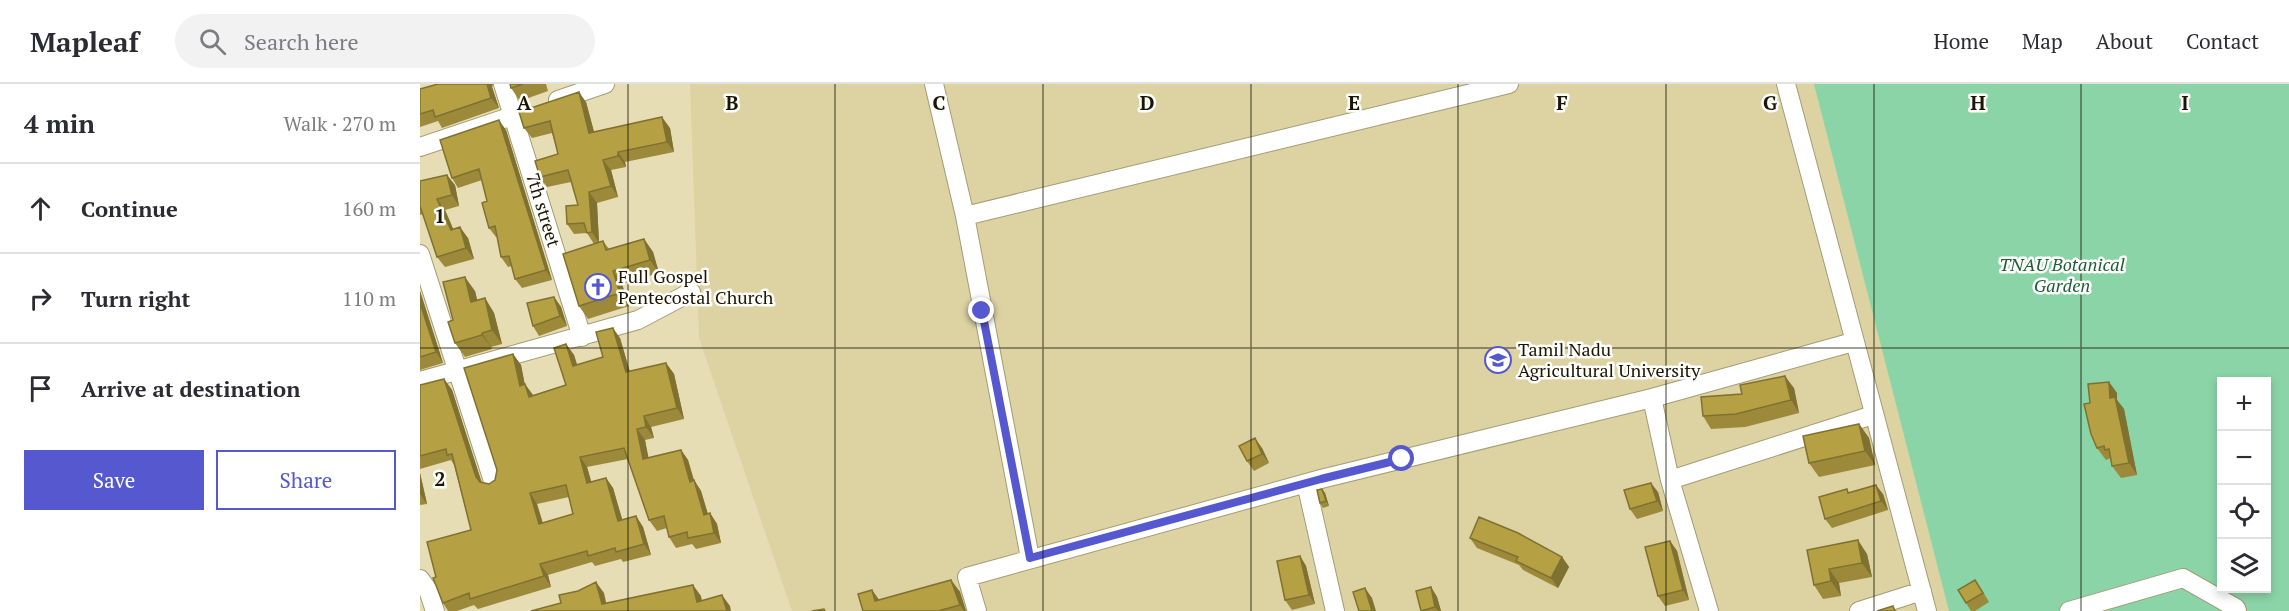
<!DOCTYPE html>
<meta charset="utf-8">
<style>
body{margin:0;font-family:"PT Serif",serif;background:#f2f2f3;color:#2b2b33}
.controls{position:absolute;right:18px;bottom:18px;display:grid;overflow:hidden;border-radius:0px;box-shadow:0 3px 9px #0003}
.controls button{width:54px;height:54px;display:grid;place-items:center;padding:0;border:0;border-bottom:2px solid #e1e1e2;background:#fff;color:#2b2b33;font:30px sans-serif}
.stop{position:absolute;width:18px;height:18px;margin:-14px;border:4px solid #5558cf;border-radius:50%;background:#fff}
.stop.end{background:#5558cf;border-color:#fff;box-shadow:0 2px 6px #0008}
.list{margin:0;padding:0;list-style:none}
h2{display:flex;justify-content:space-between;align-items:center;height:78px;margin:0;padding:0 24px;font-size:26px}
h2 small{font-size:20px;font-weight:400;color:#7c7c81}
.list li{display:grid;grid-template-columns:39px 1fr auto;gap:18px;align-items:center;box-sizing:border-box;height:90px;padding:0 24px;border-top:2px solid #e1e1e2}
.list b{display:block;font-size:22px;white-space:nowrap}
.list em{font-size:20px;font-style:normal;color:#7c7c81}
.actions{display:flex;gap:12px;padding:18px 24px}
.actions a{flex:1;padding:14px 0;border:2px solid #5558cf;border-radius:0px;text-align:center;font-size:21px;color:#5558cf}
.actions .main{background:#5558cf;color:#fff}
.icon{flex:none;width:33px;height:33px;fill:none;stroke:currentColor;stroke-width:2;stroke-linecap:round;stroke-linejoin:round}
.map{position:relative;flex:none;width:1869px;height:527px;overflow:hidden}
header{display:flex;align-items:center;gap:36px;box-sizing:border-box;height:84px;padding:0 30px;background:#fff;border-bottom:2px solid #e1e1e2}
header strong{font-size:28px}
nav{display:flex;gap:33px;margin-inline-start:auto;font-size:21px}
.search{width:420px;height:54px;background:#f2f2f3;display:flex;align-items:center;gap:15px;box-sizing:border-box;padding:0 21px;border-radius:33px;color:#7c7c81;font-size:22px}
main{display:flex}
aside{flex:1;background:#fff}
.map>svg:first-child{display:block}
.built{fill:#dcd2a2;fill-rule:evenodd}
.green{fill:#8bd4a8;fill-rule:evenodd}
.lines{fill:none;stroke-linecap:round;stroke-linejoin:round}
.minor-casing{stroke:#a49c76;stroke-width:20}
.minor{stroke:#fff;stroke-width:18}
.wall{fill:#9c8a3a;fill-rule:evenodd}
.shaded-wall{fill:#7f7130}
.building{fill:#b5a144;stroke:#7f7130;stroke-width:1.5;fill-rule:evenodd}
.route{stroke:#5558cf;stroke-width:8}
.grid{fill:none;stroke:#191507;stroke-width:1.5;stroke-opacity:0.55}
.labels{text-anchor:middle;stroke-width:5;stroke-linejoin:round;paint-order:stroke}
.street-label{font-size:18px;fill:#191507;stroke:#fffefa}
.park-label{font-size:18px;font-style:italic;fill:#1b5d3b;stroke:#fffefa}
.poi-label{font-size:18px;fill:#191507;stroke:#fffefa;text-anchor:start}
.grid-label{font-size:20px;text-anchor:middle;font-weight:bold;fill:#191507;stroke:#fffefa;stroke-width:5;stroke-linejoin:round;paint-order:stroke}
</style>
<header>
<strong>Mapleaf</strong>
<div class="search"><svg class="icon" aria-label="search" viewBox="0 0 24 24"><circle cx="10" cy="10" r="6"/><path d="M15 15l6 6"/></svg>Search here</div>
<nav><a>Home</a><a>Map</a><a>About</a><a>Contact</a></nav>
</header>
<main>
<aside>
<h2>4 min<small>Walk · 270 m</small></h2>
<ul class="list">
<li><svg class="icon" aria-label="ahead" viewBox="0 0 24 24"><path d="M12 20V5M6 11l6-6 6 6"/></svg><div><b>Continue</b></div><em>160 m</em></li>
<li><svg class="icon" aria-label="right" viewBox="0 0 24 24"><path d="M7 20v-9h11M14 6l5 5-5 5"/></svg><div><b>Turn right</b></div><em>110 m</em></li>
<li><svg class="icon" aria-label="arrive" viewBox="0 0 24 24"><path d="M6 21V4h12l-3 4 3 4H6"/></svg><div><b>Arrive at destination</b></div></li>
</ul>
<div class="actions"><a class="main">Save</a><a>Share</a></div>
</aside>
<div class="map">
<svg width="1869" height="527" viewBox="0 0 1869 527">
<rect width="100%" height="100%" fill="#e6ddb5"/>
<path class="built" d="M270,0h1599v527h-1497l-93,-273zM1802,298h44v206h-44z"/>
<path class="green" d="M1394,0h475v527h-340zM1802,298h44v206h-44z"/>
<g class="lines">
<defs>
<path id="minor" d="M83,0l79,253
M514,0l31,132
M1366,0l141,527
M138,16l47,-16
M0,63l104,-35
M0,170l74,230
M0,297l218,-61 53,-28
M1232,314l18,82 39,131
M1250,396l203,-65
M886,399l29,128
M610,474l-65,-342 544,-132
M0,495l8,11 7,21
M557,527l-10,-34 354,-98 331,-81 201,-56
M1439,527l63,-20
M1649,527l114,-33 53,30 1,3"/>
</defs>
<use href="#minor" class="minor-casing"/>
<use href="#minor" class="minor"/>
</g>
<path class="wall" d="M90,0h36l2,7 -28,10 -9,-13z
M72,3l7,21 -57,20 -4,-7 -18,6v-38z
M166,18l8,30 76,-4 4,24 -49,10 1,5 -15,3 7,27 -21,6 2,39 4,-1 6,8 35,-10 9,13 6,21 -37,11 7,22 -41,13 -9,-13 15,-62 -7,-11 -13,1 -7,-10 11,-19 -7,-23 -24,5 -7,-10 18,-23 -6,-21 -20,5 -8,-10z
M86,46l46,150 -30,8 -7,-9 -3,-13 -4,1 -7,-10 -4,-20h-1l-7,-9 -2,-27 -5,-21 -24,8 -6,-10z
M0,97l35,4 4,21 -14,4 8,19 15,9 6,21 -29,8 -8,-10 -14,-43 -3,1z
M0,207l23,72 -23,7z
M55,207l2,9 8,-2 9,15 8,31 -11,3 1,2 -27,8 -10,-14 -2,-23z
M134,213l7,10 6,19 -28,10 -6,-10z
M200,254l10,34 36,-9 8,11 10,45 -33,8 3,11 -9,2 3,18 33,-8 7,10 6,20 7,11 7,23 2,-1 7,11 4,19 -25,6 -4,-5 -16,4 -7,-11 -2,-9 -10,3 -8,-11 -21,-61 -41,8 4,15 15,-4 7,10 9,32 14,-4 7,11 8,28 -28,7 -2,-3 -26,7 -3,-4 -44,13 3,12 -73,22 -4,-4 -17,6h-9l-5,-8 -7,-26 35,-47 -17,-65 -3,-5 -31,9v-84l24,-6 8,11 30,93 7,1 6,-4 2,-10 16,-116 8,11 4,20 8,10 33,-10v-41l8,11 3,10 26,-8zM149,413l4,17 -30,9 -6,-19z
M1689,298l8,11v7l7,9 13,66 -16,3 -9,-12 -1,-8 -5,2 -9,-12 -7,-45z
M1374,304l5,25 -54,14 -34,2 -8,-13 39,-22z
M1439,340l10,14 6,27 -56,12 -10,-14z
M842,364l7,15 -15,8 -7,-10z
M0,389l7,31 -7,1z
M902,405l3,4 4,13 -6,2 -3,-5z
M1238,408l5,19 -26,8 -7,-10z
M1430,408l33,2 5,16 -56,18 -7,-9z
M1050,454l92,19 7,10 -11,21 -35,-18 -4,-5 -42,-17z
M1250,457l7,10 12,49 -24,6 -7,-10z
M1387,466l60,4 5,23 -33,6 2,13 -18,3 -9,-14z
M880,472l6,10 9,38 -23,6 -7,-10z
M531,496l9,12 6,19h-103l16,-11z
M1011,503l6,10 4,14h-20l-5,-20z
M1562,506l7,12 -14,9h-4l-5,-8z"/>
<path class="shaded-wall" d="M67,0h6l-1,3 7,21 -8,-10z
M159,8l7,10 11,41 -8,-10z
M242,33l8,11 4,24 -7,-10z
M79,36l7,10 46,150 -6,-10z
M198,68l7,10 1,5 -8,-11z
M183,76l8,10 7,27 -7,-11z
M27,91l8,10 4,21 -7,-11z
M169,108l8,11 2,40 -7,-11z
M17,115l8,11 13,30 -7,-10z
M40,143l8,11 6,21 -8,-11z
M224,155l9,13 6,21 -9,-13z
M193,187l9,13 7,22 -9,-13z
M45,193l10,14 6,25 -10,-14z
M0,207l23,72 -7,-11 -16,-49z
M134,213l7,10 6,19 -7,-10z
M65,214l9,15 8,31 -10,-14z
M193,244l7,10 13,45 -7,-11z
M62,249l9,14 1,2 -10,-14z
M146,260l8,11 7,22 -8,-11z
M93,270l8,11 6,32 -7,-11z
M246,279l8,11 10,45 -7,-11z
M1365,292l9,12 5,25 -8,-13z
M24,295l8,11 31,97 -7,-10z
M1689,298l8,11v7l7,9 13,66 -8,-12 -19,-65z
M105,300l8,11 -4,2z
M224,332l7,11 3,11 -8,-11z
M1439,340l10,14 6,27 -10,-14z
M217,345l8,11 6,30 -8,-11z
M835,354l7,10 7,15 -7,-9z
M261,366l7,10 9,32 -7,-10z
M160,373l7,10 8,27 -8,-11z
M0,389l7,31 -7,-10z
M186,394l7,10 13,44 -8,-11z
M274,396l7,11 10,34 -7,-10z
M1231,399l7,9 5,19 -6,-10z
M1456,401l7,9 5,16 -7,-9z
M902,405l3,4 4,13 -3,-5z
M110,409l7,11 9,31 -7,-11z
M290,429l7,11 4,19 -7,-10z
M216,432l7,11 8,28 -7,-11z
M1438,456l9,14 5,23 -10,-14z
M1250,457l7,10 12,49 -6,-10z
M880,472l6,10 9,38 -6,-9z
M1142,473l7,10 -11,21 -7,-10z
M120,480l8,11 3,12 -7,-11z
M1409,485l10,14 2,13 -10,-15z
M531,496l9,12 6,19h-2l-4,-6z
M176,498l8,11 4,18 -6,-7z
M273,501l8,11 3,15 -7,-9z
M1011,503l6,10 4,14h-3l-3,-4z
M945,504l7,10 4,13h-4z
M452,506l8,11h-5z
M302,511l8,11 1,5h-4z"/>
<path class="building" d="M18,0h49l4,14 -56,19 -2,-7 -13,4v-25z
M90,0h13l-12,4z
M159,8l10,41 73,-16 5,25 -49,10v4l-15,4 8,26 -22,6 3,40 -5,1 -3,-10 -17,1 -1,-18 12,-1 -10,-35 -28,7 -5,-16 23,-7 -8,-33 -26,7 -5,-16z
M79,36l47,150 -31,9 -6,-23 -8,1 -6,-31 -6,2 -7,-25 5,-2 -8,-32 -27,9 -12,-38z
M27,91l5,20 -15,4 14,31 9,-3 6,21 -29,9 -17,-51v-25z
M224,155l6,21 -37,11 7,22 -41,13 -16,-52 40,-13 3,9z
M45,193l6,25 14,-4 7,32 -10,3v2l-27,8 -7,-21 5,-2 -10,-38z
M134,213l6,19 -27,10 -6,-23z
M0,219l16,49 -16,5z
M193,244l13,44 40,-9 11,45 -33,8 2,11 -9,2 6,30 38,-9 9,32 4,-2 10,35 6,-2 4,20 -26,5 -1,-6 -18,5 -5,-21 -15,4 -25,-72 -44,9 7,26 19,-5 12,43 18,-5 8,28 -28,8 -1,-4 -27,8 -1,-5 -47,13 4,12 -74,23 -1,-6 -26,10 -10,-25 3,-1 -9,-35 44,-12 -19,-76 -5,1 -1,-6 -26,7v-71l24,-6 32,98 4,5 9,2 6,-4 2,-10 -33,-102 49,-14 7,32 5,-2 4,13 37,-12 -12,-37 12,-4 7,22 30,-9 -7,-25zM146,401l7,29 -34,10 -9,-31z
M1365,292l6,24 -55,14 -33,2 -2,-19 41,-3 -2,-9z
M1689,298l1,16 5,-1 14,66 -17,3 -3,-17 -4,1 -1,-4 -7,2 -6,-14 -7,-30 6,-1 -2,-19z
M1439,340l6,27 -56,12 -6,-27z
M835,354l7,16 -15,7 -8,-15z
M1231,399l6,18 -27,8 -6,-19z
M1456,401l5,16 -56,18 -6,-22 28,-8 1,4z
M902,405l4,12 -6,2 -3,-13z
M1059,433l39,16 44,24 -11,21 -35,-17 2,-4 -48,-19z
M1438,456l4,23 -33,6 2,12 -17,4 -7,-35z
M1250,457l13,49 -25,6 -13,-49z
M880,472l9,39 -24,5 -8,-39z
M531,496l9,25 -22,6h-75l-5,-17 14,-4 3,11z
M1555,496l8,13 -17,10 -8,-13z
M176,498l6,22 91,-19 4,17 25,-7 5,16h-196l30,-8 -2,-8 19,-4z
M1011,503l4,20 -14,4 -5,-20z
M945,504l7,23h-13l-6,-19z
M1473,522l2,5h-18z
M404,525l1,2h-13z"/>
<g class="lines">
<path class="route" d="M562,227l48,247 291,-79 81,-20"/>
</g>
<path class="grid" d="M208,0v527M415,0v527M623,0v527M831,0v527M1038,0v527M1246,0v527M1454,0v527M1661,0v527M0,264h1869"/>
<defs>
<symbol id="church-ring" viewBox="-11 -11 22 22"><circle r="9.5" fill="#fffefa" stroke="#5558cf" stroke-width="1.5"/><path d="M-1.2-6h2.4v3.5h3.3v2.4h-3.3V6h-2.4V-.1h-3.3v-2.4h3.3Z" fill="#5558cf"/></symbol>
<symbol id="university-ring" viewBox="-11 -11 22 22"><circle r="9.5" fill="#fffefa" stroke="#5558cf" stroke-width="1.5"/><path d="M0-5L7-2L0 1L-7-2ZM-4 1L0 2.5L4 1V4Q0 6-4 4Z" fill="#5558cf"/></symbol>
</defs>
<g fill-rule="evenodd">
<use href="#church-ring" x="163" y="188" width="30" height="30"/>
<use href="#university-ring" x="1063" y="261" width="30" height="30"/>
</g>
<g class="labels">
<g class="street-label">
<text transform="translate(123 126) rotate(73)" y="6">7th street</text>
</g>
<g class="park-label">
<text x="1642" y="187">TNAU Botanical<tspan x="1642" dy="21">Garden</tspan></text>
</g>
<g class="poi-label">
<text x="198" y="199">Full Gospel<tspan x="198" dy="21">Pentecostal Church</tspan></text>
<text x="1098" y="272">Tamil Nadu<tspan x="1098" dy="21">Agricultural University</tspan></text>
</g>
</g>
<g class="grid-label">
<text x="104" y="26">A</text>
<text x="312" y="26">B</text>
<text x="519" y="26">C</text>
<text x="727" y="26">D</text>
<text x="934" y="26">E</text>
<text x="1142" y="26">F</text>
<text x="1350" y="26">G</text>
<text x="1558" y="26">H</text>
<text x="1765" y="26">I</text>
<text x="20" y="139">1</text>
<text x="20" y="402">2</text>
</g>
</svg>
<div class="controls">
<button>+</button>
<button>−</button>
<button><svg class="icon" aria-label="locate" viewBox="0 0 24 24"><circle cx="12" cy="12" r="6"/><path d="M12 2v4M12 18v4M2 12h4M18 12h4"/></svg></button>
<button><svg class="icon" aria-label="layers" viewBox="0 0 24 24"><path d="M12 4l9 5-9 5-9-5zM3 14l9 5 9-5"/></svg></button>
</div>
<div class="stop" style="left:982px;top:375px"></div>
<div class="stop end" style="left:562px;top:227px"></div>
</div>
</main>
